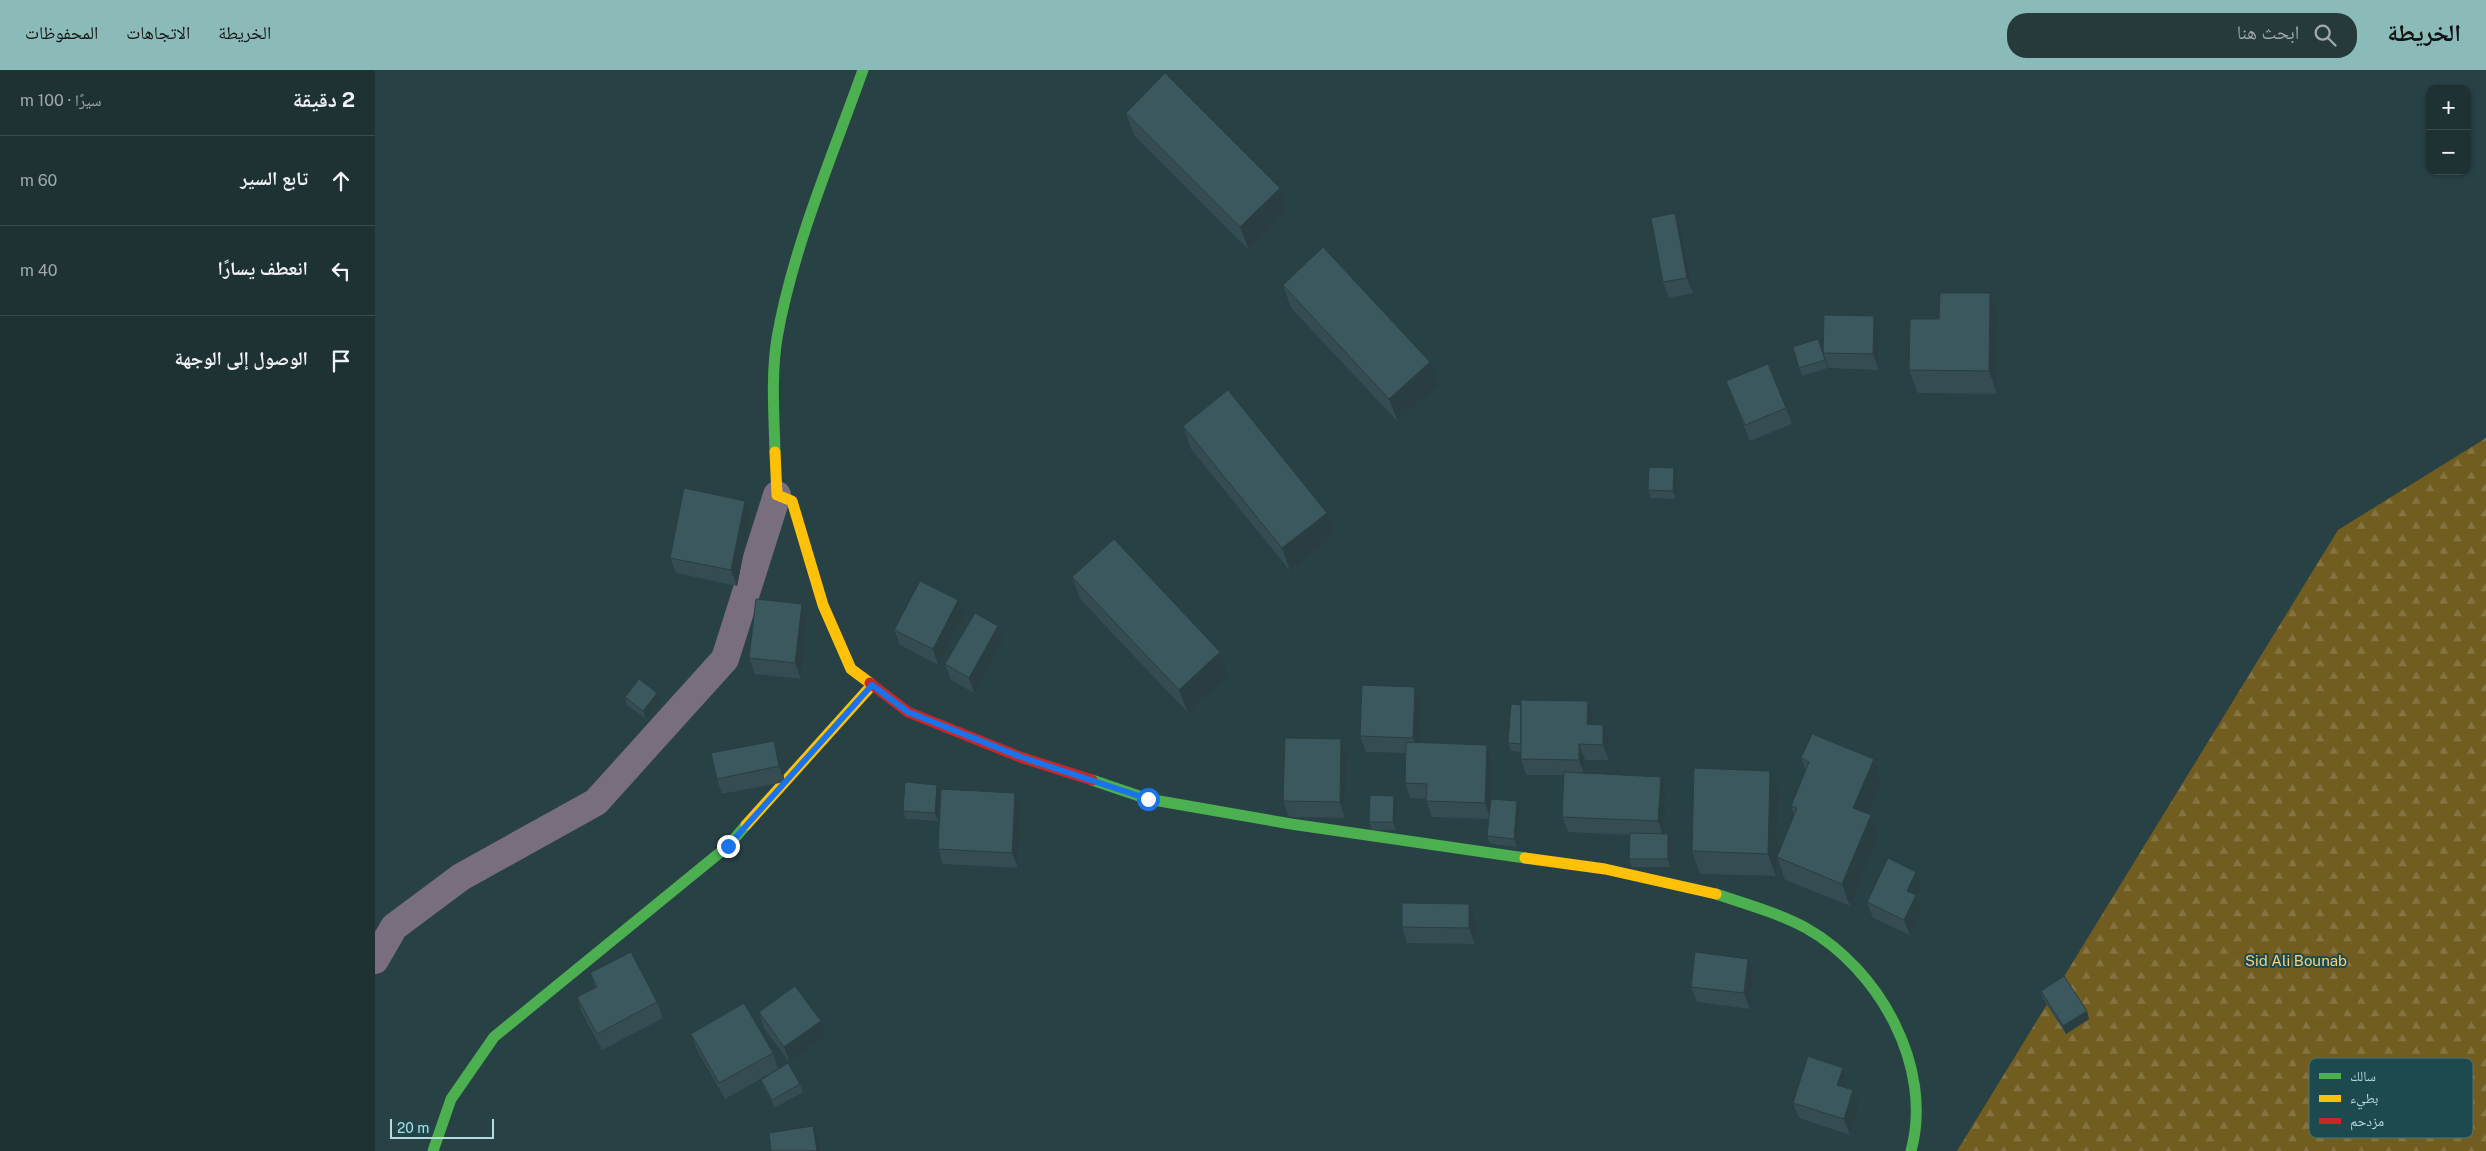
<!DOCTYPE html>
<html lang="ar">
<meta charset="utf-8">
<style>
body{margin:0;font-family:"Public Sans","Noto Naskh Arabic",sans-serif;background:#26393b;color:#f1f3f6;direction:rtl}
.controls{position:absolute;right:15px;top:15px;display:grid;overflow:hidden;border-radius:10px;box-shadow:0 1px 4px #0004}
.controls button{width:45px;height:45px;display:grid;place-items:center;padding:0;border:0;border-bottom:1px solid #3c4c4e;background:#1e3133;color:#f1f3f6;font:25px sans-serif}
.scale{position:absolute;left:15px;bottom:12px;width:104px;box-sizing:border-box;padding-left:5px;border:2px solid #b4dbe0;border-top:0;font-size:14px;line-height:18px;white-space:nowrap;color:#b4dbe0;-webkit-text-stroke:4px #1d4a4f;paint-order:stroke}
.stop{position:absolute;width:15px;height:15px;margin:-11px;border:4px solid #1a73e8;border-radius:50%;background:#fff}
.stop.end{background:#1a73e8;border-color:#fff;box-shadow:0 1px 5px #0008}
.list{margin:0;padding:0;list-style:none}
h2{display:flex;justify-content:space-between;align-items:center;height:65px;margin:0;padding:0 20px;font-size:21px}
h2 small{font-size:16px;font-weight:400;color:#a1a9ac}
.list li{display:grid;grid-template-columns:32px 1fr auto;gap:15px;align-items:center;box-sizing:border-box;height:90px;padding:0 20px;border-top:1px solid #3c4c4e}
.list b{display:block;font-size:19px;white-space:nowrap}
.list em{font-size:16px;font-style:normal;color:#a1a9ac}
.icon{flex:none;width:28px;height:28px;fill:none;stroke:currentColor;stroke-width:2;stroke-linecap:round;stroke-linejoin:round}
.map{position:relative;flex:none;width:2111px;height:1081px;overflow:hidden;direction:ltr}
header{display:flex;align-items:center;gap:30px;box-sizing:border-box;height:70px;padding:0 25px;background:#8bbbb9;color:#111}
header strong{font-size:24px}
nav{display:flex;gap:28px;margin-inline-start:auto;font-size:18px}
.search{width:350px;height:45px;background:#26393b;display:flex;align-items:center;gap:12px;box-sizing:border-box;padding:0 18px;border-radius:20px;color:#a1a9ac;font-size:19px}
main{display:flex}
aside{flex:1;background:#1e3133}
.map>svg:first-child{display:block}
.forest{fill:url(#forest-firs)}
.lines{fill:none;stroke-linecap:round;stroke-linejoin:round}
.street{stroke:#796e7d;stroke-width:28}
.fast{stroke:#4caf50;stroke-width:11}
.slow{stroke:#ffc107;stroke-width:11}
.jam{stroke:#c62828;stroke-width:11}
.wall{fill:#344c52}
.shaded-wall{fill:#2a3e42}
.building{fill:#3c585f;stroke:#2a3e42}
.route{stroke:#1a73e8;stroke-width:6}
.labels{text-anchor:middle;stroke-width:4;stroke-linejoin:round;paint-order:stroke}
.park-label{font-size:15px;fill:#f7d17e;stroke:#1d4a4f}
.key{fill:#1d4a4f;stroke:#4a767a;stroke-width:1}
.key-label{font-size:14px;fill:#b4dbe0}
</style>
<header>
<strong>الخريطة</strong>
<div class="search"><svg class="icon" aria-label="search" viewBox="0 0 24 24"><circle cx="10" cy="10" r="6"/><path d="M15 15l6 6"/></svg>ابحث هنا</div>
<nav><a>الخريطة</a><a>الاتجاهات</a><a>المحفوظات</a></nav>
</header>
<main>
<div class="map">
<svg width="2111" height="1081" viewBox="0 0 2111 1081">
<defs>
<pattern id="forest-firs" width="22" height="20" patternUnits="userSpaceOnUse" patternTransform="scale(1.25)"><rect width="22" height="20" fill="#725d21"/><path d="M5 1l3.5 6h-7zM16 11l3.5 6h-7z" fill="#847441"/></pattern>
</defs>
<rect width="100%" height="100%" fill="#284144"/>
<path class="forest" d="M2111,368v713h-529l381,-621z"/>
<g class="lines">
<path class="street" d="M0,890l19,-33 67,-50 135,-75 129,-143 52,-164"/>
<path class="fast" d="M400,382c-1,-37 -4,-77 2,-114 16,-91 55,-181 86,-268
M717,710l56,19 143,25 234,34
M1341,824c30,10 62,19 90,34 73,41 128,139 105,223
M58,1081l18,-52 43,-62 234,-191 18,-21"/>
<path class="slow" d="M400,382l2,43 15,6 31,104 28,64 19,14
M371,755l126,-140
M1150,788l80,11 111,25"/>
<path class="jam" d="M495,613l38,29 112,45 72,23"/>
</g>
<path class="wall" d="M751,43l154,75 8,22 -39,40 -115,-115z
M1300,143l6,16 12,64 -24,5 -6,-16z
M908,215l156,100 -41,37 -107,-114z
M1615,223l8,23 -1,78 -79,-1 -9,-23 30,-51z
M1505,261l-1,39 -50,-2 -6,-15 5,15 -26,8 -3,-8 24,-15z
M1351,311l60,27 6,16 -42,17z
M808,356l144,87 8,22 -45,36 -99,-122z
M1302,406l-1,23 -25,-1 -3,-8z
M370,431l6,15 -14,70 -61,-13 -6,-15z
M697,507l148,75 9,23 -41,38 -108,-114z
M589,546l-26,49 -38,-20 -6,-15z
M432,549l-6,60 -46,-5 -6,-16z
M623,556l6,16 -30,51 -23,-13 -6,-16z
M1040,617l5,16 -1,40 68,2 5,15 -1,39 29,10 -3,38 -27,-3 -3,-8 2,-17 -57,-2 -6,-16 1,-2 -17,-1 -5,-15 1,-30 -40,-1 -6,-16z
M282,623l3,8 -14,18 -19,-14 -2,-8z
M1213,631l5,15v9l16,16v19h-24v13l81,20 -2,41 7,8 -1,25h-38l-3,-8 1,-24 -62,-3 -6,-15 2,-42h-38l-5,-16v-7l-10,-1 -3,-8 13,-38z
M972,685l-2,63 -56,-1 -6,-16z
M404,686l6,26 -63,12 -5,-15z
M1426,688l73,1 8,23 -14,32 3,1 8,23 -29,68 -65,-26 -8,-23 17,-42 -3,-9 15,-35z
M565,723l-2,28 -32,-2 -3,-8z
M1404,723l-3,83 -76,-2 -8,-23z
M1019,726l3,8 -1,26h-24l-3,-8z
M645,739l-2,59 -75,-4 -5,-15z
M1547,817l-5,11 5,13 -12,24 -37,-17 -6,-16z
M1100,850v24l-68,-1 -5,-16z
M215,903l67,29 6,16 -61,32 -20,-37 -5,-16 18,-10z
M1379,904l-4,35 -53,-7 -6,-15z
M1666,921l48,28 -23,15 -23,-35z
M384,942l67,24 -36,27 -26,-35z
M316,964l82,19 5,16 -53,30 -28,-49z
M1468,998l5,16 -1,4 12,17 -9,30 -51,-17 -6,-15z
M386,1010l39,4 3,8 -28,16 -11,-20z"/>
<path class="shaded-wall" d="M905,118l8,22 -39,40 -9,-23z
M1300,143l6,16 12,64 -6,-15z
M1615,223l8,23 -1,78 -8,-23z
M1499,246l6,15 -1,39 -6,-16z
M1055,292l9,23 -41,37 -9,-23z
M1299,398l3,8 -1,23 -3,-8z
M370,431l6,15 -14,70 -6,-16z
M952,443l8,22 -45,36 -8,-23z
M583,530l6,16 -26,49 -5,-16z
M427,534l5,15 -6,60 -6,-16z
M623,556l6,16 -30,51 -5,-15z
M845,582l9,23 -41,38 -9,-23z
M1040,617l5,16 -1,50 -6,-15z
M282,623l3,8 -14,18 -3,-8z
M1213,631l5,15v24l-6,-16z
M1228,655l6,16v19l-6,-15z
M966,669l6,16 -2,63 -5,-16z
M399,671l5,15 6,26 -6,-16z
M1204,674l6,16v15l-6,-15z
M1112,675l5,15 -1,59 -6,-16z
M1499,689l8,23 -21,48 -8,-22z
M1395,701l9,22 -3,83 -8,-22z
M1286,707l5,16 -2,44 -6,-16z
M562,715l3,8 -2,28 -3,-8z
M640,723l5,16 -2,59 -6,-15z
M1019,726l3,8 -1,26 -3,-8z
M1142,731l3,8 -3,38 -3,-8z
M1496,745l8,23 -29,68 -8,-22z
M1293,764l3,8 -1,25 -2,-8z
M1541,802l6,15 -5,11 5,13 -12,24 -6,-15 3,-29z
M1094,834l6,16v24l-6,-16z
M1373,889l6,15 -4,35 -6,-16z
M1712,941l2,8 -23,15 -3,-8z
M446,951l5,15 -36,27 -6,-16z
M1468,998l5,16 -5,16 -6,-15z
M1478,1020l6,15 -9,30 -6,-16z
M438,1056l6,16 1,9h-3z"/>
<path class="building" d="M790,3l115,115 -40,39 -114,-114z
M1300,143l12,65 -24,4 -12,-64z
M948,177l107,115 -41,37 -106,-114z
M1565,223h50l-1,78 -80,-1 1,-51h29z
M1449,245l50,1 -1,38 -50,-1z
M1443,269l7,21 -26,8 -6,-21z
M1393,294l18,44 -41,17 -19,-44z
M853,320l99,123 -45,35 -99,-122z
M1274,397l25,1 -1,23 -25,-1z
M309,418l61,13 -14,69 -61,-12z
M739,469l106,113 -41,38 -107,-113z
M545,511l38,19 -25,49 -39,-19z
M381,529l46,5 -7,59 -46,-5z
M600,543l23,13 -29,52 -24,-14z
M264,609l18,14 -14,18 -18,-14z
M987,615l53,2 -2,51 -53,-2z
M1146,630l67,1 -1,23 16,1v20l-24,-1v16l-58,-1z
M1136,634l10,1v39l-13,-1z
M1437,664l62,25 -21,49 18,7 -29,69 -65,-27 20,-49 -6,-2 18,-44 -8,-4z
M910,668l56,1 -1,63 -57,-1z
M399,671l5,25 -62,13 -6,-26z
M1031,672l81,3 -2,58 -59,-2 1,-17 -22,-1z
M1319,698l76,3 -2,83 -76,-3z
M1189,702l97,5 -3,44 -96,-4z
M530,712l32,3 -2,28 -32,-2z
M566,719l74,4 -3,60 -74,-4z
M995,725l24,1 -1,26h-24z
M1116,729l26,2 -3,38 -27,-3z
M1255,763l38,1v25h-39z
M1513,788l28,14 -9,19 9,4 -12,25 -37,-18z
M1027,833l67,1v24l-67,-1z
M256,882l26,50 -60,32 -20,-37 20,-10 -7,-14z
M1320,882l53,7 -4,34 -53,-6z
M1689,906l23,35 -24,15 -22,-35z
M420,916l26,35 -37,26 -25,-35z
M369,933l29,50 -54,30 -28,-49z
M1433,986l35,12 -6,17 16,5 -9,29 -51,-16z
M413,993l12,21 -28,16 -11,-20z
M438,1056l4,25h-46l-2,-18z"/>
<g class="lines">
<path class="route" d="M353,776l144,-161 36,27 113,45 127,42"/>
</g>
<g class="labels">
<g class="park-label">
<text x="1921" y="896">Sid Ali Bounab</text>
</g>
</g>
<rect x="1934" y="988" width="164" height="80" rx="8" class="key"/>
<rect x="1944" y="1003" width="22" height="6" fill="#4caf50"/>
<rect x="1944" y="1025" width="22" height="7" fill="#ffc107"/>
<rect x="1944" y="1048" width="22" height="6" fill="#c62828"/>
<g class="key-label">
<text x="1975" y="1011">سالك</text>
<text x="1975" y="1033">بطيء</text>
<text x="1975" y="1056">مزدحم</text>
</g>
</svg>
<div class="controls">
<button>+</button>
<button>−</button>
</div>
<div class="scale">20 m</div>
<div class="stop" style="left:773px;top:729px"></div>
<div class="stop end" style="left:353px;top:776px"></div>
</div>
<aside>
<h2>2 دقيقة<small>سيرًا · 100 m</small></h2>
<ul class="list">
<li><svg class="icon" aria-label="ahead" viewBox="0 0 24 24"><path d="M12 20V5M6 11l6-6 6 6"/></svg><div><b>تابع السير</b></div><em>60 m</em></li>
<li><svg class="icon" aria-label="left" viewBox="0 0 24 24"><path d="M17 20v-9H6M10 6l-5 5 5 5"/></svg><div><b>انعطف يسارًا</b></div><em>40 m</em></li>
<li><svg class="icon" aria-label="arrive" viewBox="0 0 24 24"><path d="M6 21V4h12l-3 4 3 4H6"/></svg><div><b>الوصول إلى الوجهة</b></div></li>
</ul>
</aside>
</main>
